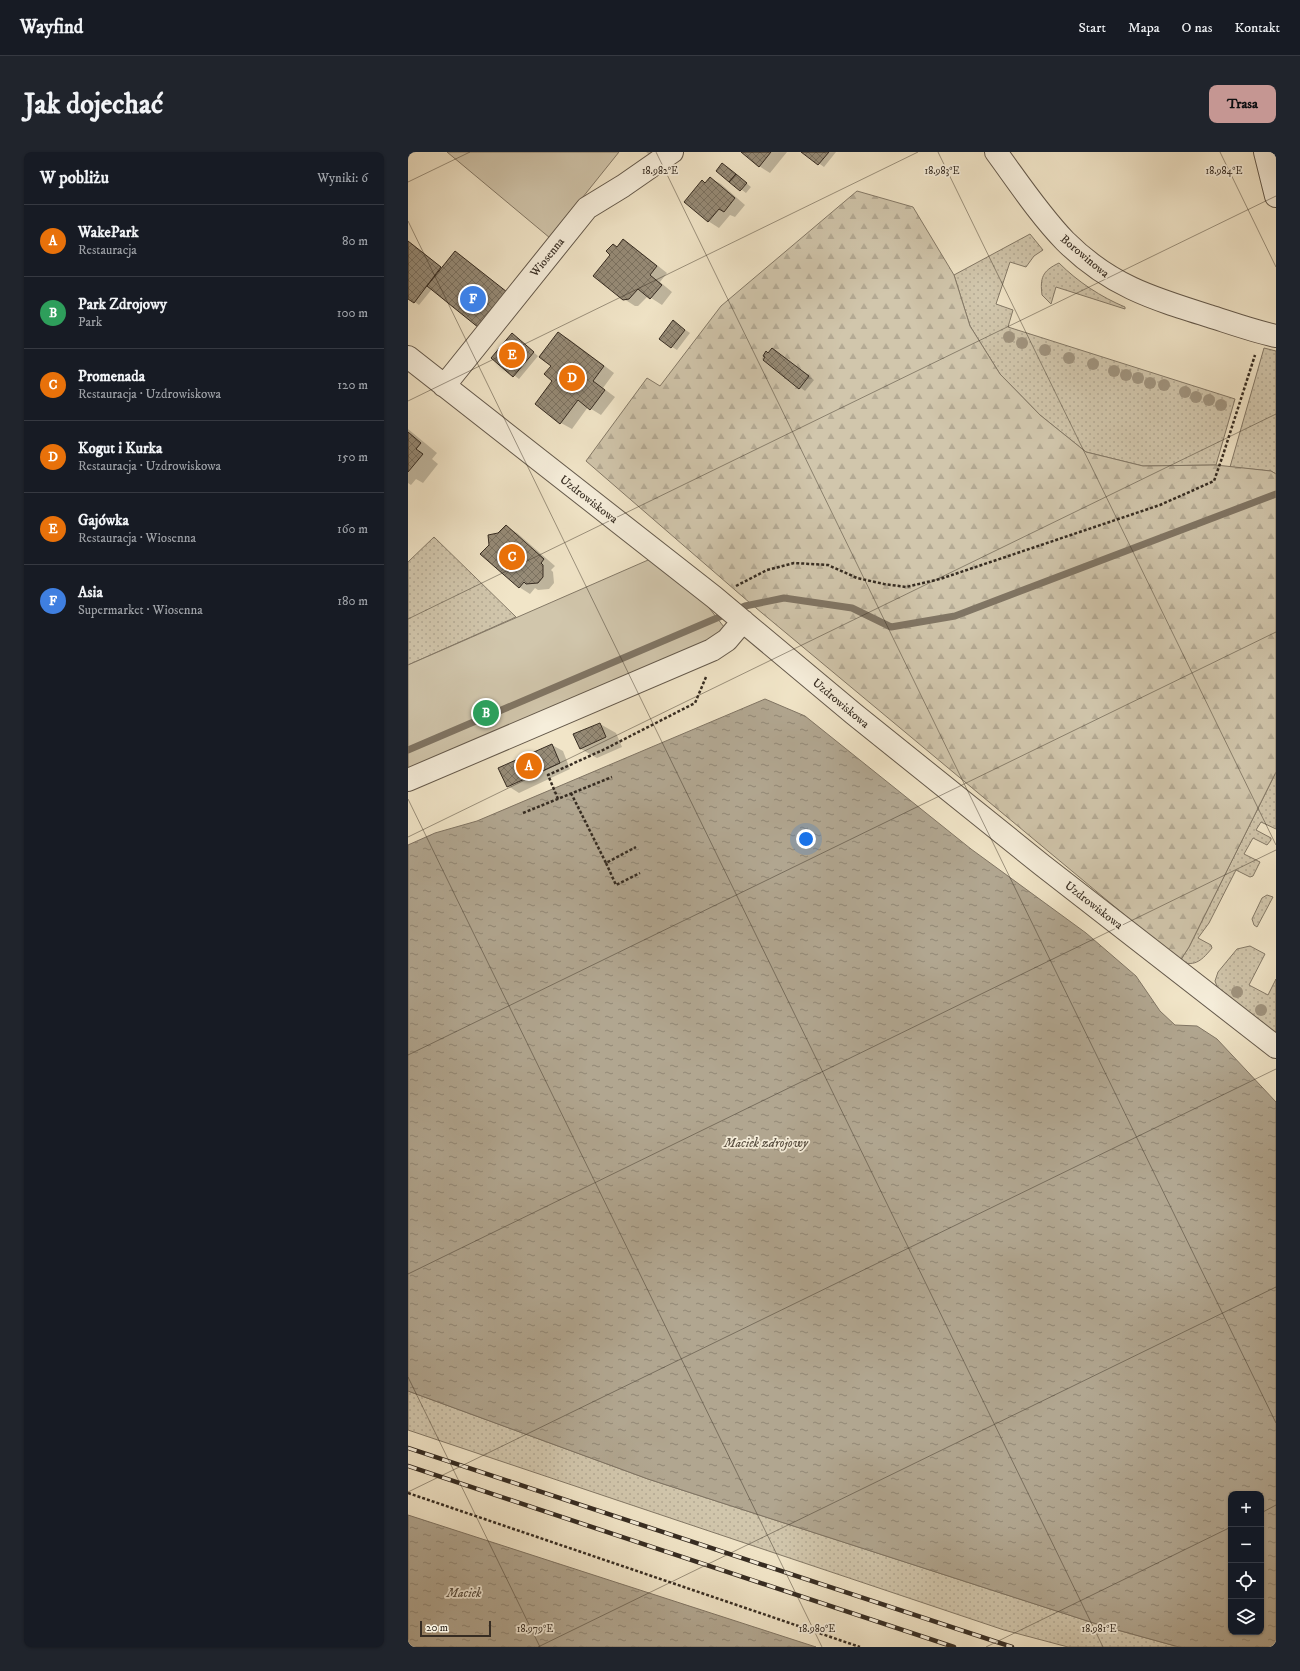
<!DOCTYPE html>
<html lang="pl">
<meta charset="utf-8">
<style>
body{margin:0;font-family:"IM FELL DW Pica",serif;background:#20242c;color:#f1f3f6}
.controls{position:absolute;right:12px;bottom:12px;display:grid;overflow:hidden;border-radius:8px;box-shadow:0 1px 3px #0004}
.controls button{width:36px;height:36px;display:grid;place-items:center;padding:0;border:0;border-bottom:1px solid #363941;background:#171b24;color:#f1f3f6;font:20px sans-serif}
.scale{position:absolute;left:12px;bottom:10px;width:71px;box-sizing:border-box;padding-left:4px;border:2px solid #362c22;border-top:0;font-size:11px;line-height:14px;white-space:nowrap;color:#362c22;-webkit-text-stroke:3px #f6eedb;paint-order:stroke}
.you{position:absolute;left:398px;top:687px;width:14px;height:14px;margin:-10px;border:3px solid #fff;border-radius:50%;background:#1a73e8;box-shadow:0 0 0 6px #1a73e833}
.badge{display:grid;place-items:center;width:26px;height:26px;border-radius:50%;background:#c59692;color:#fff;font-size:13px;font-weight:700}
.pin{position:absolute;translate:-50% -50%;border:2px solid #fff;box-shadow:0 1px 4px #0006}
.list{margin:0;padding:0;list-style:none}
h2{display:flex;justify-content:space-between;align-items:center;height:52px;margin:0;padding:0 16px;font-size:17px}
h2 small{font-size:13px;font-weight:400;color:#9ea1a6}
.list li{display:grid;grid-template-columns:26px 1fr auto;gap:12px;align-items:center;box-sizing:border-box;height:72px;padding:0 16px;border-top:1px solid #363941}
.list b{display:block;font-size:15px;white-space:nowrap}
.list p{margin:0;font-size:13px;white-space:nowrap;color:#9ea1a6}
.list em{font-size:13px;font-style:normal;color:#9ea1a6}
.icon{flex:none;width:22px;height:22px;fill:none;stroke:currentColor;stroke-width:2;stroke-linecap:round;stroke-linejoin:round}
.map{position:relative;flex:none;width:868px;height:1495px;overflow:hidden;border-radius:8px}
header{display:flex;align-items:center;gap:24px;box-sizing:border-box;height:56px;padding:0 20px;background:#171b24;border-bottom:1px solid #363941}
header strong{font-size:19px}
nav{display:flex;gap:22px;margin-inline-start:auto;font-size:14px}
.intro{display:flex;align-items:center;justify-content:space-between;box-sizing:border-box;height:96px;padding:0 24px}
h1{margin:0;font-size:28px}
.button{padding:10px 18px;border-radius:8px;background:#c59692;color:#111;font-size:14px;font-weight:700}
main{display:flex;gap:24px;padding:0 24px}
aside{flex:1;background:#171b24;border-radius:8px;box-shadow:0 1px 3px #0004}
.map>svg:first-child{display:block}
.grass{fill:url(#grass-dots);stroke:#847967}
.forest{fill:url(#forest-firs);stroke:#847967}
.park{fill:#d1c6ac;stroke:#847967}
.water{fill:url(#water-ripples);stroke:#807564;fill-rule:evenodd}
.shadow{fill:#0003}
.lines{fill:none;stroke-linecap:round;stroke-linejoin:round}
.stream{stroke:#807564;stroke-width:7}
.building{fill:url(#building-cross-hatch);stroke:#362c22}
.minor-casing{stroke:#655a4c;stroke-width:24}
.path{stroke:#362c22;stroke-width:2.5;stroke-dasharray:3 2;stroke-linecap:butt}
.minor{stroke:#f6eedb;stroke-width:22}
.rail-casing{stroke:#362c22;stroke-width:4.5}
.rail{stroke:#f6eedb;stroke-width:3;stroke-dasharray:9;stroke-linecap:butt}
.tree{fill:#a0947f}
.ticks{fill:none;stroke:#362c22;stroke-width:1;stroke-opacity:0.45}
.labels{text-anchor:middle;stroke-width:3.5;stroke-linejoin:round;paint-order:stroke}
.street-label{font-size:12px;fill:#362c22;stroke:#f6eedb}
.water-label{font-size:13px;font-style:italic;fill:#5b5143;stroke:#f6eedb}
.ticks-label{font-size:10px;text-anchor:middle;fill:#362c22;stroke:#f6eedb;stroke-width:3.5;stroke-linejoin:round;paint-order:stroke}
</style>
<header>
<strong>Wayfind</strong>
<nav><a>Start</a><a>Mapa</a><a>O nas</a><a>Kontakt</a></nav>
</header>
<div class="intro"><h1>Jak dojechać</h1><a class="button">Trasa</a></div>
<main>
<aside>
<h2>W pobliżu<small>Wyniki: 6</small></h2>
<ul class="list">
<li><span class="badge" style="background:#e8710a">A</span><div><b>WakePark</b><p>Restauracja</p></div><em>80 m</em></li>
<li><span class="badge" style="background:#2e9e5b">B</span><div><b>Park Zdrojowy</b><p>Park</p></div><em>100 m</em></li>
<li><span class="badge" style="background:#e8710a">C</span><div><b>Promenada</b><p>Restauracja · Uzdrowiskowa</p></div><em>120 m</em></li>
<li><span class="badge" style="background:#e8710a">D</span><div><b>Kogut i Kurka</b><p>Restauracja · Uzdrowiskowa</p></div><em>150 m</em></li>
<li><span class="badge" style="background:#e8710a">E</span><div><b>Gajówka</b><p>Restauracja · Wiosenna</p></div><em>160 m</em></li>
<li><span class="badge" style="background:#3f7fe0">F</span><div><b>Asia</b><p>Supermarket · Wiosenna</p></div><em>180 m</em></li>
</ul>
</aside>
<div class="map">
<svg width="868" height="1495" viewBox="0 0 868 1495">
<defs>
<pattern id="grass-dots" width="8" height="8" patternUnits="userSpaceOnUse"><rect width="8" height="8" fill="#d1c6ac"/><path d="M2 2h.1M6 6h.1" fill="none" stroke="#b4aa94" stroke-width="1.8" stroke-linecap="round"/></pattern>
<pattern id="forest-firs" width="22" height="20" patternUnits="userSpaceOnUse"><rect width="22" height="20" fill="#d1c6ac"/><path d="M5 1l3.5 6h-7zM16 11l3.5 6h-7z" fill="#b4aa94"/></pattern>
<pattern id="water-ripples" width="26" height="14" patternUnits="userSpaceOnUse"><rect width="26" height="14" fill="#b1a690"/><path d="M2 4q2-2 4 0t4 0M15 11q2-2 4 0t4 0" fill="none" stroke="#918775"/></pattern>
<pattern id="building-cross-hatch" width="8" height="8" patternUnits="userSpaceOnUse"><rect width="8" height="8" fill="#978c78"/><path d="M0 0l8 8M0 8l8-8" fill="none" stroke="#7c7362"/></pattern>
</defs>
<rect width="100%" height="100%" fill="#f1e5c8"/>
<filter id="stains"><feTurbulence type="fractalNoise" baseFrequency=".005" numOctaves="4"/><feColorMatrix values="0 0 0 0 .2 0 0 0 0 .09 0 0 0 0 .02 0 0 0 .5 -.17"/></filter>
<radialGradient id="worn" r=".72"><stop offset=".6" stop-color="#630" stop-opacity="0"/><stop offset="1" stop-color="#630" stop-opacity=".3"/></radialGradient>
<path class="grass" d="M622,82l13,16 -9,6 -8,11 -16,-5 -14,42 17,6 -5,17 227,72 -19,66 -73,1 -57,-14 -46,-37 -40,-41 -30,-48 -16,-51z
M651,111c19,19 42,34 66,44v2l-69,-22 -5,17 -9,-9c-2,-17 0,-24 17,-32z
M856,196l12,3v123l-5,-3 -41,-4z
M26,385l82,80 -108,48v-103z
M868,620v57l-15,-7 -5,8 15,8v2l-4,5 -14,-7 -9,16 16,8 -7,14 -3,1 -14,-7 -27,53 -11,15 13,7 1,3c-9,11 -17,20 -32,13l9,-14z
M859,743l6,2 -16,30 -3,-2 -2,-6 10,-21z
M842,794l15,8 -16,31 19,10 8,-16v59l-58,-49 -3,-8 3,-9 19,-23z
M0,1239l240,88 455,147 76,21h-111l-64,-17 -596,-200z"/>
<path class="forest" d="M449,39l56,16 41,68 16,51 30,48 40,41 46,37 57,14 73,-1 55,6 5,3v298l-87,175 -9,14 -430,-358 -164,-142 61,-83 13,8 61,-80z"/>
<path class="park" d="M39,0h172l-69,86z
M247,405l44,38 25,32 -12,23 -304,132v-117z"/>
<path class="water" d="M357,547l40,17 166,133 115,84 50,43 24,35 15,14 22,1 20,13 59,63v545h-97l-76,-21 -455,-147 -240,-88v-546l27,-12 42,-12zM823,1342h30v138h-30z
M0,1363l408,132h-408z"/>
<path class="shadow" d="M238,0h21l-13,7z
M334,0h45l-17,21 -11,-7z
M395,0h33l-12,15z
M319,15l24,20 -5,6 -29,-22z
M302,26l11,6 24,21 -10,12 -5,-2 -11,13 -11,-7 -5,-40 3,2z
M0,89l34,27 13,-16 57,44 -80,-7 -13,16 -11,-8z
M216,89l10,6 33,26 -7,9 12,10 -10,13 -14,-9 -10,10h-3l-11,-7 -7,-51z
M270,173l12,8 -13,17 -5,-3z
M150,181l11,6 45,34 -11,15 12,9 -14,18 -13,-8 -16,22 -11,-6 -7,-42 -2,-15z
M109,186l21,18 -19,23 -27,-21z
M365,197l41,31 -9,11 -41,-31z
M0,277l29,24 -5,6 6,5 -15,19 -7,-4 -5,6 -3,-2z
M98,374l11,7 38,33 -4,4 2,2 1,11 -5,6 -11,1 -3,-2 -5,6 -11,-7 -20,-53z
M192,572l16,9 6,14 -25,11 -16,-9 -7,-14z
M144,593l11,6 7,18 -51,24 -11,-7z"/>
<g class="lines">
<path class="stream" d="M0,598l337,-144 39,-8 68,10 39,19 64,-11 321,-122"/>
</g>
<path class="building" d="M333,0h30l-12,15z
M393,0h28l-11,13z
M314,11l14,11 -7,8 -13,-11z
M328,22l11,9 -7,8 -11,-9z
M302,25l25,21 -11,14 -5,-3 -11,13 -24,-20 18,-22 3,3z
M215,87l34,27 -7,9 12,10 -12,14 -12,-10 -9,10 -6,1 -30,-24 17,-21 -4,-4 7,-7 4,3z
M0,89l33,26 -27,36 -6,-4z
M47,99l52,41 -28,36 -52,-42z
M265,168l12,10 -14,18 -12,-9z
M150,180l46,34 -11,15 12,9 -15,20 -12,-10 -18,24 -25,-20 17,-23 -8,-7 7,-8 -12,-9z
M104,181l22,19 -21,25 -22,-19z
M364,196l37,28 -10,13 -36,-29 2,-3 -2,-1 3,-5 2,2z
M0,280l13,11 -5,6 7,5 -15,18z
M98,373l38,34 -3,4 2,2v12l-5,6 -12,1 -2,-2 -5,6 -39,-34 9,-9 -1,-10 10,-2z
M192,571l6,14 -26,12 -7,-15z
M144,592l8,19 -53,24 -9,-19z"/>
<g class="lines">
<defs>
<path id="minor" d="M588,0c22,30 43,62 69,89 44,44 86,57 144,75 22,7 44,15 67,20
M857,0l11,44
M0,205l306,240 140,117 188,151 234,182
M36,234l143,-178 36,-22 49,-34
M0,628l304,-130 15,-10 16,-19"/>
</defs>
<use href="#minor" class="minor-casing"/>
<path class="path" d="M328,434l31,-16 27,-7 34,2 29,13 27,6 22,3 34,-8 220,-74 54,-24 9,-26 32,-100
M163,641l35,70 30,-16
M150,647l-10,-24 57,-26 90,-46 11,-26
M115,661l89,-36
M198,711l10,22 24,-12
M0,1341l452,154"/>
<use href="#minor" class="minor"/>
<defs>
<path id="rail" d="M0,1296l604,199
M0,1314l546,181"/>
</defs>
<use href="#rail" class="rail-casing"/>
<use href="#rail" class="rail"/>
</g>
<g class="tree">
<circle cx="601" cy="185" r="6"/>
<circle cx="614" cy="191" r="6"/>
<circle cx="637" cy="198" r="6"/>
<circle cx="661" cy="206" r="6"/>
<circle cx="685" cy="212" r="6"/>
<circle cx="706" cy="219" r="6"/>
<circle cx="718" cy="223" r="6"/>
<circle cx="730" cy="226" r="6"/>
<circle cx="742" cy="231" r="6"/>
<circle cx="756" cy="233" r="6"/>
<circle cx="777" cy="240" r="6"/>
<circle cx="788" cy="245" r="6"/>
<circle cx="801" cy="248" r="6"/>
<circle cx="813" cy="253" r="6"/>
<circle cx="829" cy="840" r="6"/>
<circle cx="853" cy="858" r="6"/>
</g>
<path class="ticks" d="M248,0l620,1271M530,0l338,693M812,0l56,115M0,30l62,-30M0,69l695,1426M0,249l510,-249M0,467l868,-423M0,647l414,848M0,685l868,-423M0,903l868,-423M0,1122l868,-424M0,1225l132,270M0,1340l868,-423M853,1361l15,-8M130,1495l738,-360M578,1495l245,-120"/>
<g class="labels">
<g class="street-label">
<text transform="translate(677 104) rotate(40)" y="4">Borowinowa</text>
<text transform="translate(139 105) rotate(-51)" y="4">Wiosenna</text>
<text transform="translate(181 347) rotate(38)" y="4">Uzdrowiskowa</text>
<text transform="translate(433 551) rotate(40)" y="4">Uzdrowiskowa</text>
<text transform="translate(686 753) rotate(38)" y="4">Uzdrowiskowa</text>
</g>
<g class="water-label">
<text x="358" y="995">Maciek zdrojowy</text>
<text x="56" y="1445">Maciek</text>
</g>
</g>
<g class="ticks-label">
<text x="252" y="22">18.982°E</text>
<text x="534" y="22">18.983°E</text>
<text x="816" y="22">18.984°E</text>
<text x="127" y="1480">18.979°E</text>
<text x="409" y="1480">18.980°E</text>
<text x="691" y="1480">18.981°E</text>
</g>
<rect width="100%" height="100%" filter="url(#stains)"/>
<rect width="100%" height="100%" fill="url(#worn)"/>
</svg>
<div class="controls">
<button>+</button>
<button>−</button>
<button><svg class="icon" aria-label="locate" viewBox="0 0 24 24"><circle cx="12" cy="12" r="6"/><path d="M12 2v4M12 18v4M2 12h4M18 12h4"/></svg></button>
<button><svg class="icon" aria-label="layers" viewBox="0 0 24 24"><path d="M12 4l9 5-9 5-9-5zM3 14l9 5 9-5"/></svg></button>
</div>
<div class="scale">20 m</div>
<div class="you"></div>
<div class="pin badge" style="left:121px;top:614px;background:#e8710a">A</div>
<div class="pin badge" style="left:78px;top:561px;background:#2e9e5b">B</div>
<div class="pin badge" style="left:104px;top:405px;background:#e8710a">C</div>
<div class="pin badge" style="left:164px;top:226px;background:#e8710a">D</div>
<div class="pin badge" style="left:104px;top:203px;background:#e8710a">E</div>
<div class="pin badge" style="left:65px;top:147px;background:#3f7fe0">F</div>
</div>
</main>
